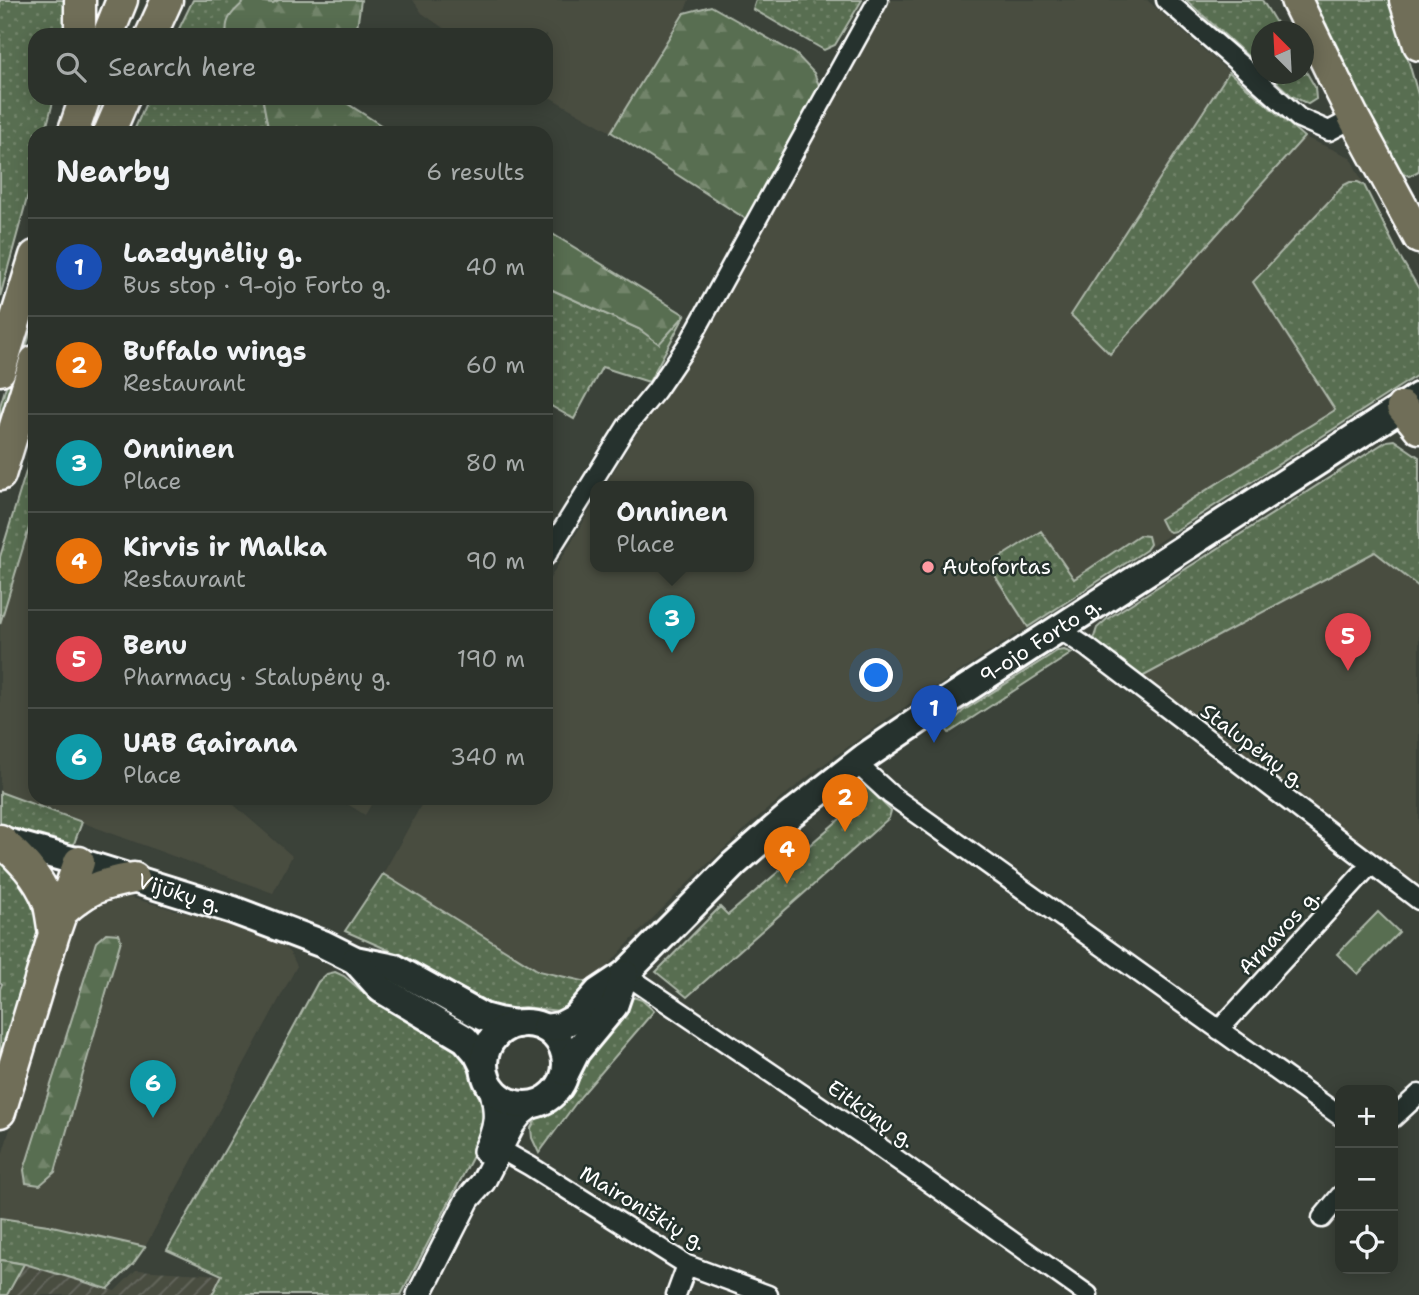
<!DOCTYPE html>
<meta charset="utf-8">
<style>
body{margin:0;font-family:"Shantell Sans",sans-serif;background:#343a33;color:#f1f3f6}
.controls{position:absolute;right:21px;bottom:21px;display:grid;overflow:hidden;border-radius:14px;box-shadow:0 4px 18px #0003}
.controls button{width:63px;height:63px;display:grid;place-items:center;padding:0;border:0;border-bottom:2px solid #484d47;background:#2c322b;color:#f1f3f6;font:35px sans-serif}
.compass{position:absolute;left:1251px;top:21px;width:63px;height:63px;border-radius:50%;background:#2c322b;box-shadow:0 4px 18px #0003;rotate:336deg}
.you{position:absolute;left:877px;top:676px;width:24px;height:24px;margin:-18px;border:5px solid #fff;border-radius:50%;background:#1a73e8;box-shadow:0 0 0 10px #1a73e833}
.badge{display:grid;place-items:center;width:46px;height:46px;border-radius:50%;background:#8c9099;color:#fff;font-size:23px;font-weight:700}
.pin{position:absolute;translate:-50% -58px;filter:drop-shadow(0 2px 4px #0008)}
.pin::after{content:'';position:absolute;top:37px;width:24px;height:21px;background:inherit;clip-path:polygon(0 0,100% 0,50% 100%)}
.popup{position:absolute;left:590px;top:481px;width:164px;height:91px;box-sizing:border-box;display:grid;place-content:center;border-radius:14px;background:#2c322b;filter:drop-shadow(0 2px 5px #0005);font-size:23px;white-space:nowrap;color:#a6aaa9}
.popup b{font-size:26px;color:#f1f3f6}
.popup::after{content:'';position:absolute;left:50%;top:100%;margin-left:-14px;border:14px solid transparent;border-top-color:#2c322b}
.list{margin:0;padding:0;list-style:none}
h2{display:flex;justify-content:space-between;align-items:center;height:91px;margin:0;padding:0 28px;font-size:30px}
h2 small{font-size:23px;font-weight:400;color:#a6aaa9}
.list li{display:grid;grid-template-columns:46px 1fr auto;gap:21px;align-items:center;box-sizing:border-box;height:98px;padding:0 28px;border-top:2px solid #484d47}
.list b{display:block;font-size:26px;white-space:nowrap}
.list p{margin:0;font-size:23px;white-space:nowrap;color:#a6aaa9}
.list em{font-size:23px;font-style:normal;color:#a6aaa9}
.icon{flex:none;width:38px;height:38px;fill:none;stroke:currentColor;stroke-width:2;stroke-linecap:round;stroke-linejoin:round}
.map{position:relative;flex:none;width:1419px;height:1295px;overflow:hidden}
.search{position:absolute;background:#2c322b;box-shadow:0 4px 18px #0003;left:28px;top:28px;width:525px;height:77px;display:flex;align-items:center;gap:18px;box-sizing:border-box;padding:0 24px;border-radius:21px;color:#a6aaa9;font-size:26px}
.panel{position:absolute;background:#2c322b;box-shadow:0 4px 18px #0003;left:28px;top:126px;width:525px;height:679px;border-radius:21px}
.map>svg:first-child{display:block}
.built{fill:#4a4d41}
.industrial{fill:url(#industrial-furrows)}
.grass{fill:url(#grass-dots);stroke:#acb6a8;stroke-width:2}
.forest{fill:url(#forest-firs);stroke:#acb6a8;stroke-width:2}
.pitch{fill:#596e51;stroke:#acb6a8;stroke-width:2}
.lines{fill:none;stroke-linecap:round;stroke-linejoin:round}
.minor-casing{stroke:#fff;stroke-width:23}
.tertiary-casing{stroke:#fff;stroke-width:28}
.secondary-casing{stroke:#fff;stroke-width:32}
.primary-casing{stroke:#fff;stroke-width:35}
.trunk-casing{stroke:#fff;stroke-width:35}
.minor{stroke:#26332d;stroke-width:18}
.tertiary{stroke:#26332d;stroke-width:23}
.secondary{stroke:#26332d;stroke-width:26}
.primary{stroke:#706e59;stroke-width:30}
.trunk{stroke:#706e59;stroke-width:30}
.poi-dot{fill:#ff9aa2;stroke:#26332d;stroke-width:2.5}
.labels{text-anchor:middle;stroke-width:5;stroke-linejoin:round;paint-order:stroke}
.poi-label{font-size:21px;fill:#fff;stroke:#26332d;text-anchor:start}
.street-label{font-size:21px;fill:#fff;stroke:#26332d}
</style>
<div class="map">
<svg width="1419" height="1295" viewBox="0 0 1419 1295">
<defs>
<pattern id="industrial-furrows" width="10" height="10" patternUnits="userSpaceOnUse" patternTransform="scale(1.75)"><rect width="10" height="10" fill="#4a4d41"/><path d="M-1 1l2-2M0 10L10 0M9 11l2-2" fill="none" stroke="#65685e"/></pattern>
<pattern id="grass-dots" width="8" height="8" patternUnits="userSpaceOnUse" patternTransform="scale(1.75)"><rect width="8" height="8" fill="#596e51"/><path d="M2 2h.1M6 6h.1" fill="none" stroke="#72846b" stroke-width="1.8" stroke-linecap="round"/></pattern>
<pattern id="forest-firs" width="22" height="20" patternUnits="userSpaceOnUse" patternTransform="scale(1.75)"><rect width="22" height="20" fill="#596e51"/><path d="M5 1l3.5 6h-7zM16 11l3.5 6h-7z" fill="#72846b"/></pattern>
</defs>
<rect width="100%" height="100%" fill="#3b4239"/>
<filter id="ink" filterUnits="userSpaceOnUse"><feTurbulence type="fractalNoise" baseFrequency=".0143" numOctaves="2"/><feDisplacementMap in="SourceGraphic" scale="14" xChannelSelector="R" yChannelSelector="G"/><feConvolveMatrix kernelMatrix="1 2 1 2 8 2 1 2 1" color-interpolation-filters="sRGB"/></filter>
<g filter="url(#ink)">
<path class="built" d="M413,0h276l-5,13 -73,119 -65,-37v-60h-93l-31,-22z
M888,0h259l82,72 -158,243 38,39 195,-217 46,20 49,98 20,34v85l-337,217 -94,-25 40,61 -140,91 -68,49 -60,48 -62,58 -64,64 -42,46 -53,-12 -156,-97 42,-76h121v-213l49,-83v65h154v-80h-145l148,-242z
M35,508v290h191l66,58 -19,37 -273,-101v-168z
M1375,552l44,35v301l-279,-210z
M338,798h37l-10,17z
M117,894l138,38 30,15 7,9 5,10 -152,281 -97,-22 -48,-7v-56l70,-231 7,-18z"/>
<path class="industrial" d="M24,1264l91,27 21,-21 86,5 -10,20h-205z"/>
<path class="grass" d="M0,0h68l-4,35h-29v63h19l-9,35h-10v36l-35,128z
M193,0h86l-53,32 1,3h-51z
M756,0h106l-27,45 -11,5 -71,-41z
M1186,0h76l19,31 -19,1 -1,36z
M1309,0h82l28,98v73l-10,5 -15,-8z
M1304,68l11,19 1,12 -8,5 -16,-8 -24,-22h36z
M1229,72l75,65 -194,217 -39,-39z
M95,98h16l-14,35h-14z
M148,98h117l-2,3 6,32h-136z
M1350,182h8l6,3 35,70 20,34v85l-244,157 -5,1 -5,-3 -5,-10 175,-109 -82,-128 91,-97z
M546,287l93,42 20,14 26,-28 -36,67 -47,-15 -28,52 -28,-16z
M35,292v26l-35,114v-26z
M1394,440l25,17v130l-44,-35 -235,126 -41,-29 -5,-12 3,-9 10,-9 280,-178z
M35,442v66l-35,116v-67z
M1041,531l33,48 65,-44 9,1 2,8 -4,6 -118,77 -40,-62z
M1064,650l8,3 -123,80 -3,-4 17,-18 94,-60z
M860,784l5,1 26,26 -2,7 -202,179 -31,-25 64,-65 8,8 121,-104 -10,-13z
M0,792l82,30 -9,24 -73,-19z
M0,861l25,26 11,29 3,20 -39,127v-74l2,-5 -2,-2z
M383,874l156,97 53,12 -22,23 -11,5 -35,-4 -17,2 -16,-5 -89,-48 -57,-25z
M335,972l9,4 26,22 87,54 9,12 16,41 3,17 -12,34 -72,139h-189l10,-20 -55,-25 93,-161 58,-107 9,-8z
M633,997l9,3 12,11 -73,85 -42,57 -7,-15 -1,-10 5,-9 12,-6 14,-10 11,-12 11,-33 38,-45z
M0,1218l48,7 97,22 -12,17 -25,25 -83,-25 -23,-4 -2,2z"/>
<path class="forest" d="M246,0l27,3 6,-3h82l-5,35h-129c-3,-17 7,-24 19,-35z
M711,6l85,48 18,19 7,17 -75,129 -135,-87 73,-119z
M265,98h81l-1,4 48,31h-124l-6,-32z
M546,230l139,85 -26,29 -20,-15 -93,-42z
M106,933l13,1 2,6 -66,232 -15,13 -14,-2 -2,-13 72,-228z
M1,1260l23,4 -17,31h-7v-33z"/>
<path class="pitch" d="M1378,912l21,20 -41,42 -21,-20z"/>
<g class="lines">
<defs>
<path id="minor" d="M1166,0l77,67 56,51 30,13 25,-13
M546,556l81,-130 29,-35 34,-50 188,-341
M1059,629l29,19 331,252
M856,763l35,32 449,321
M625,974l236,160 227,161
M1219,1030l152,-166
M1393,1118l26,-24
M494,1139l6,10 30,17 157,99 81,30
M1322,1218l18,-22
M676,1295l11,-30"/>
<path id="tertiary" d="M485,1151c12,-24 13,-38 6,-63
M419,1295l49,-96 15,-17 30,-58 8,-10 10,-8"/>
<g id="secondary">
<path id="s1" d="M0,840l79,22 154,48 90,34 32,16 40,8 88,49 15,4 19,3"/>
<path d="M355,960l26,29 84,50 12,14 7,14"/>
<circle cx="525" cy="1064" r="41"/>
<path id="s2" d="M545,1028l15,-2 15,-8 23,-26 27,-18 109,-110 55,-48 77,-60 81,-55 472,-305"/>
<path d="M566,1072l10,-20 38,-46 11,-32"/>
</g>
<path id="primary" d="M1333,76l21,42 65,120
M1402,407l17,21"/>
<path id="trunk" d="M1296,0l37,76
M1405,0l14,45
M80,35v-35
M108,35l14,-35
M151,35l16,-35
M73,133l12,-35
M109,133l15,-35
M0,370l35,-114
M0,475l35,-114
M0,840c20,18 38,36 48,61 3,10 4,22 6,33
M62,912c25,-23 38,-28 72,-34
M0,1112l54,-178 25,-72"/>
</defs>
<use href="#minor" class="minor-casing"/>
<use href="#tertiary" class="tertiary-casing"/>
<use href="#secondary" class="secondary-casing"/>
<use href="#primary" class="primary-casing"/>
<use href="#trunk" class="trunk-casing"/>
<use href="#minor" class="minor"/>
<use href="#tertiary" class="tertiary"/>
<use href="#secondary" class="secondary"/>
<use href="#primary" class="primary"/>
<use href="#trunk" class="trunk"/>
</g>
</g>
<circle class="poi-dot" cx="928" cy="567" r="7"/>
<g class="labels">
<g class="poi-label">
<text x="942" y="574">Autofortas</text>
</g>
<g class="street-label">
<text dy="7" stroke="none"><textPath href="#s2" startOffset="634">9-ojo Forto g.</textPath></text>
<text transform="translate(1253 746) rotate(37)" y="7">Stalupėnų g.</text>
<text dy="7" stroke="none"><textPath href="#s1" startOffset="187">Vijūkų g.</textPath></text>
<text transform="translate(1279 932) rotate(-47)" y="7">Arnavos g.</text>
<text transform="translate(871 1114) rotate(35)" y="7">Eitkūnų g.</text>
<text transform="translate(643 1208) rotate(31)" y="7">Maironiškių g.</text>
</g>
</g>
</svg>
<div class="controls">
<button>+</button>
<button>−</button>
<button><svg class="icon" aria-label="locate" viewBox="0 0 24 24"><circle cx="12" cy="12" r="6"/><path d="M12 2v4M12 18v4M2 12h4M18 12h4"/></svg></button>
</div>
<svg class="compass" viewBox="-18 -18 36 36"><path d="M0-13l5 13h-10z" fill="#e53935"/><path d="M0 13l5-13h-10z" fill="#a6aaa9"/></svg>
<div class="you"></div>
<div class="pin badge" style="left:934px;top:743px;background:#1a4fb4">1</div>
<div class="pin badge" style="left:845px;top:832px;background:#e8710a">2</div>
<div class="pin badge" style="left:672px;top:653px;background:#0f9aa8">3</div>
<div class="popup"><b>Onninen</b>Place</div>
<div class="pin badge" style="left:787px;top:884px;background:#e8710a">4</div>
<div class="pin badge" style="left:1348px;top:671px;background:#e0444e">5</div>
<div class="pin badge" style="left:153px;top:1118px;background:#0f9aa8">6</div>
<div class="search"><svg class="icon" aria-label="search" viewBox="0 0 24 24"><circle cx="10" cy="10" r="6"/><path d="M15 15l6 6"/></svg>Search here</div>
<section class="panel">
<h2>Nearby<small>6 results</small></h2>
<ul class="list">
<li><span class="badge" style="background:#1a4fb4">1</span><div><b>Lazdynėlių g.</b><p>Bus stop · 9-ojo Forto g.</p></div><em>40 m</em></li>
<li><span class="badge" style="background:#e8710a">2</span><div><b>Buffalo wings</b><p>Restaurant</p></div><em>60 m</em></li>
<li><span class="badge" style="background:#0f9aa8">3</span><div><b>Onninen</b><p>Place</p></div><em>80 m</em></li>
<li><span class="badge" style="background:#e8710a">4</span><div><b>Kirvis ir Malka</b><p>Restaurant</p></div><em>90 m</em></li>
<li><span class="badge" style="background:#e0444e">5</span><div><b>Benu</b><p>Pharmacy · Stalupėnų g.</p></div><em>190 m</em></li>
<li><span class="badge" style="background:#0f9aa8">6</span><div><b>UAB Gairana</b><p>Place</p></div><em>340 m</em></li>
</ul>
</section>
</div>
